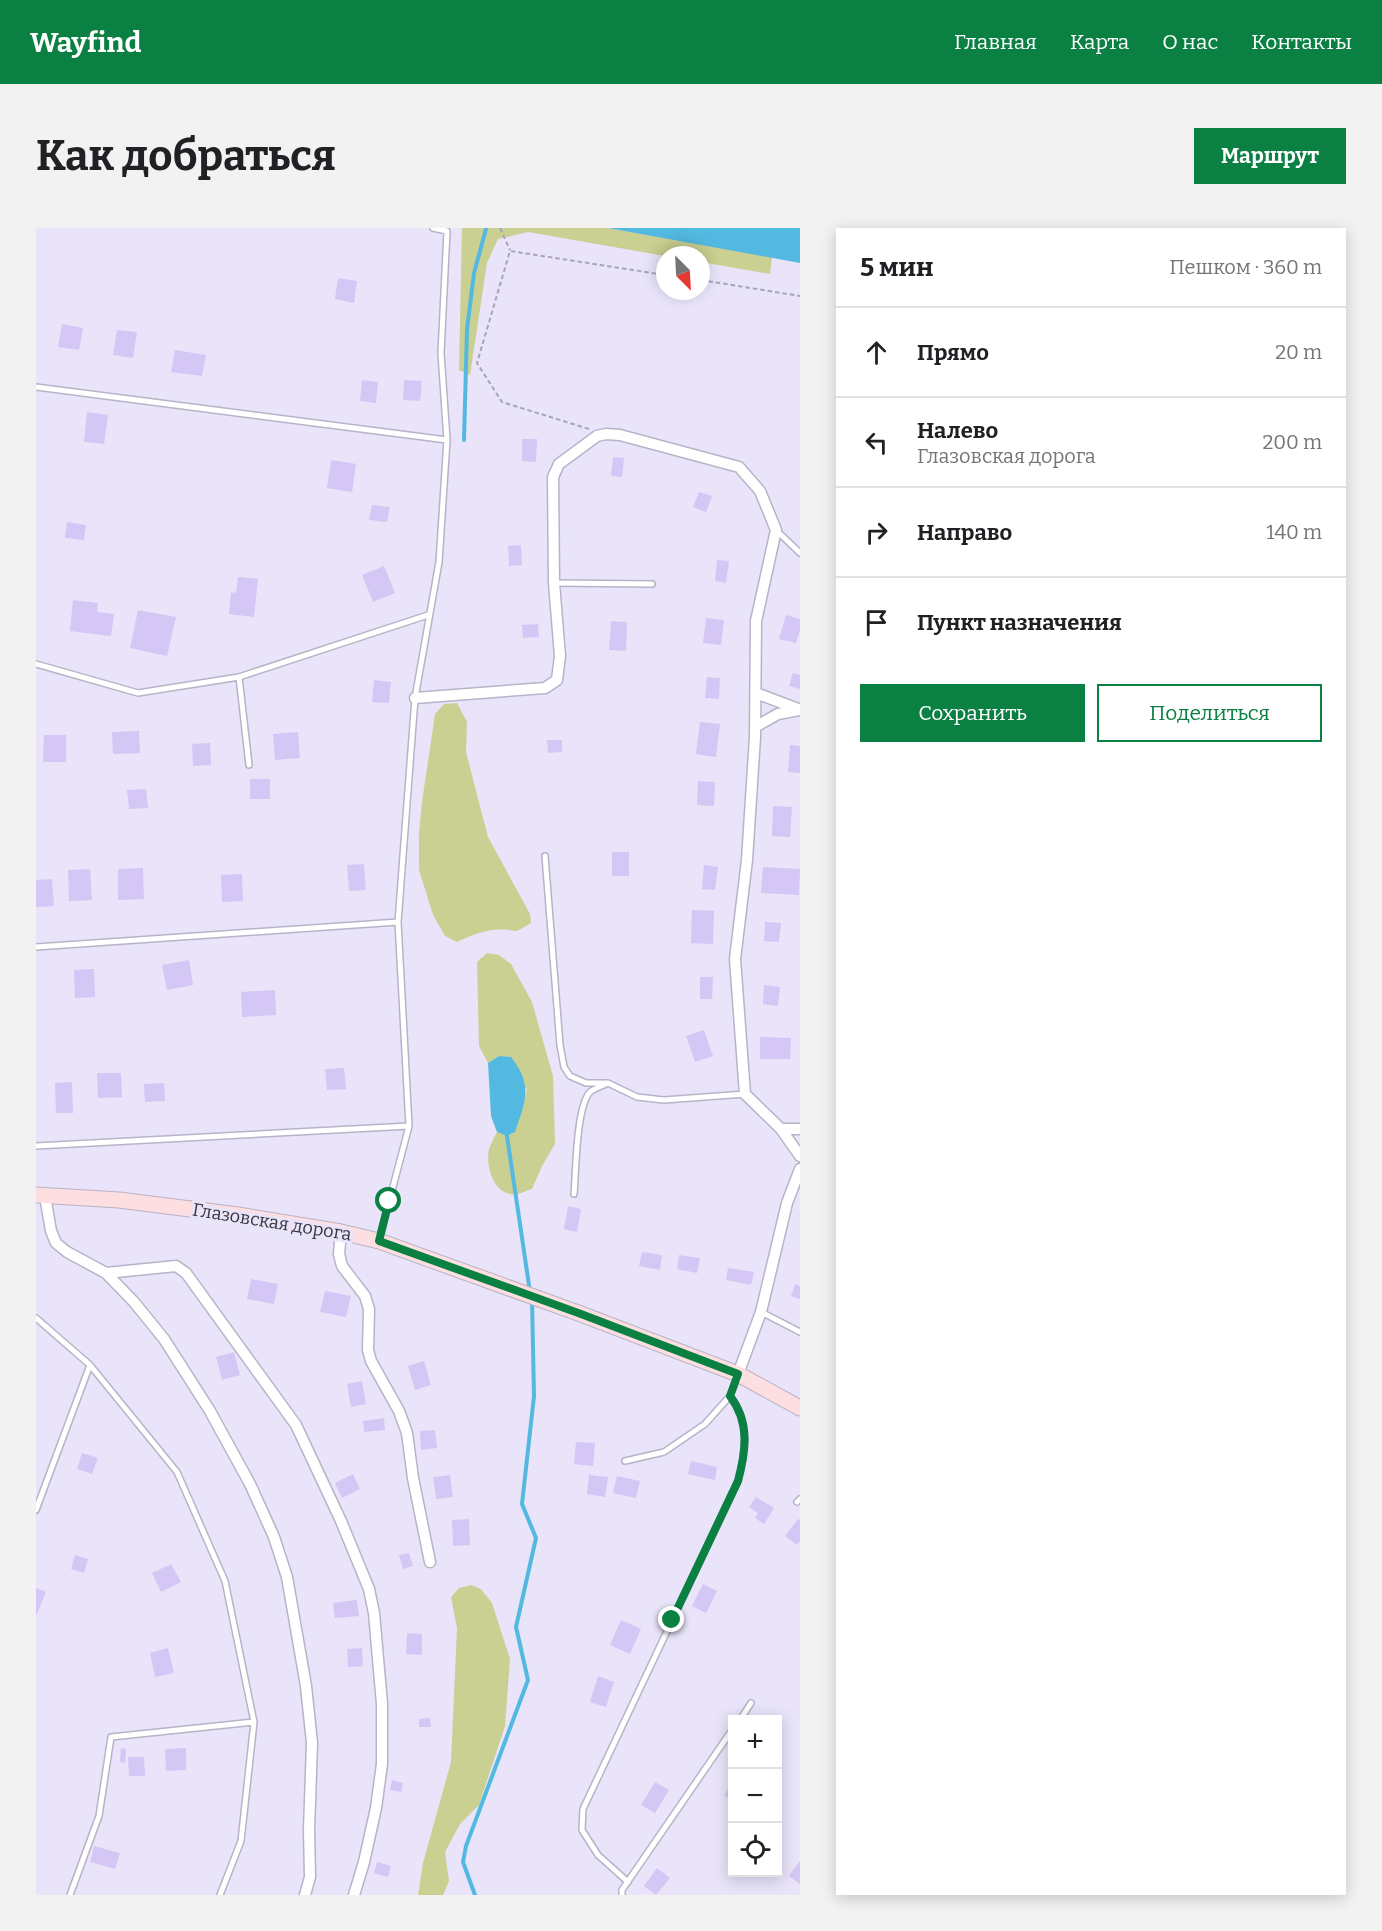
<!DOCTYPE html>
<html lang="ru">
<meta charset="utf-8">
<style>
body{margin:0;font-family:Bitter,serif;background:#f2f2f2;color:#202124}
.controls{position:absolute;right:18px;bottom:18px;display:grid;overflow:hidden;border-radius:0px;box-shadow:0 3px 15px #0003}
.controls button{width:54px;height:54px;display:grid;place-items:center;padding:0;border:0;border-bottom:2px solid #e0e0e0;background:#fff;color:#202124;font:30px sans-serif}
.compass{position:absolute;left:620px;top:18px;width:54px;height:54px;border-radius:50%;background:#fff;box-shadow:0 3px 15px #0003;rotate:156deg}
.stop{position:absolute;width:18px;height:18px;margin:-14px;border:4px solid #0b8043;border-radius:50%;background:#fff}
.stop.end{background:#0b8043;border-color:#fff;box-shadow:0 2px 6px #0008}
.list{margin:0;padding:0;list-style:none}
h2{display:flex;justify-content:space-between;align-items:center;height:78px;margin:0;padding:0 24px;font-size:26px}
h2 small{font-size:20px;font-weight:400;color:#757577}
.list li{display:grid;grid-template-columns:39px 1fr auto;gap:18px;align-items:center;box-sizing:border-box;height:90px;padding:0 24px;border-top:2px solid #e0e0e0}
.list b{display:block;font-size:22px;white-space:nowrap}
.list p{margin:0;font-size:20px;white-space:nowrap;color:#757577}
.list em{font-size:20px;font-style:normal;color:#757577}
.actions{display:flex;gap:12px;padding:18px 24px}
.actions a{flex:1;padding:14px 0;border:2px solid #0b8043;border-radius:0px;text-align:center;font-size:21px;color:#0b8043}
.actions .main{background:#0b8043;color:#fff}
.icon{flex:none;width:33px;height:33px;fill:none;stroke:currentColor;stroke-width:2;stroke-linecap:round;stroke-linejoin:round}
.map{position:relative;flex:none;width:764px;height:1667px;overflow:hidden;border-radius:0px}
header{display:flex;align-items:center;gap:36px;box-sizing:border-box;height:84px;padding:0 30px;background:#0b8043;color:#fff}
header strong{font-size:28px}
nav{display:flex;gap:33px;margin-inline-start:auto;font-size:21px}
.intro{display:flex;align-items:center;justify-content:space-between;box-sizing:border-box;height:144px;padding:0 36px}
h1{margin:0;font-size:42px}
.button{padding:15px 27px;border-radius:0px;background:#0b8043;color:#fff;font-size:21px;font-weight:700}
main{display:flex;gap:36px;padding:0 36px}
aside{flex:1;background:#fff;border-radius:0px;box-shadow:0 3px 15px #0003}
.map>svg:first-child{display:block}
.green{fill:#cad091}
.water{fill:#53b9e0}
.lines{fill:none;stroke-linecap:round;stroke-linejoin:round}
.stream{stroke:#53b9e0;stroke-width:4}
.building{fill:#d4c6f5}
.lane-casing{stroke:#b9b3c7;stroke-width:8}
.street-casing{stroke:#b9b3c7;stroke-width:13}
.secondary-casing{stroke:#b9b3c7;stroke-width:17}
.path{stroke:#a8a4b5;stroke-width:2;stroke-dasharray:4.5 3;stroke-linecap:butt}
.lane{stroke:#fff;stroke-width:5}
.street{stroke:#fff;stroke-width:10}
.secondary{stroke:#fddee1;stroke-width:15}
.route{stroke:#0b8043;stroke-width:8}
.labels{text-anchor:middle;stroke-width:6;stroke-linejoin:round;paint-order:stroke}
.street-label{font-size:18px;fill:#37353d;stroke:#e9e4f9}
</style>
<header>
<strong>Wayfind</strong>
<nav><a>Главная</a><a>Карта</a><a>О нас</a><a>Контакты</a></nav>
</header>
<div class="intro"><h1>Как добраться</h1><a class="button">Маршрут</a></div>
<main>
<div class="map">
<svg width="764" height="1667" viewBox="0 0 764 1667">
<rect width="100%" height="100%" fill="#e9e4f9"/>
<path class="green" d="M426,0h146l164,29 -2,17 -69,-12v-7l-36,1 -137,-24 -30,7 -11,24 -17,112 -11,-5z
M421,475l10,19 -1,30 22,85 42,77 1,9 -14,8c-24,-4 -38,1 -60,11l-12,-6 -12,-21 -14,-45v-37l3,-31 13,-88 9,-10z
M451,725l12,2 12,9 21,38 21,74 2,68 -13,22 -10,23c-4,1 -10,4 -14,5 -23,4 -33,-26 -29,-45 2,-5 5,-12 8,-17l10,4 8,-4 12,-42 -28,-34 -11,7 -9,-17 -2,-84z
M435,1357l10,4 11,14 18,56 -5,67 -26,79 -19,19 -15,28 4,29 -6,14h-25l5,-32 28,-101 6,-134 -6,-31 8,-9z"/>
<path class="water" d="M572,0h192v35z
M463,828l12,1c22,28 15,43 4,75l-8,4 -10,-4 -6,-16 -3,-53z"/>
<g class="lines">
<path class="stream" d="M428,212l3,-111 7,-56 12,-44
M471,908l23,156
M439,1667l-12,-33 3,-16 62,-166 -12,-53 20,-89 -14,-34 12,-108 -2,-97"/>
</g>
<path class="building" d="M302,50l19,3 -3,22 -19,-4z
M26,96l21,4 -4,22 -21,-3z
M81,102l20,2 -4,26 -20,-3z
M139,122l31,5 -4,21 -31,-4z
M326,152l16,2 -2,21 -16,-2z
M368,152l18,1 -2,20 -17,-1z
M51,184l21,3 -4,29 -20,-2z
M486,211h15l-1,23 -14,-1z
M577,229l11,1 -2,19 -11,-1z
M295,232l25,4 -4,28 -25,-4z
M663,264l13,4 -6,16 -13,-5z
M336,277l18,2 -3,15 -18,-2z
M31,294l19,3 -2,15 -19,-2z
M485,317l1,20 -13,1 -1,-20z
M681,332l12,1 -3,22 -11,-2z
M348,338l11,27 -22,9 -11,-27z
M202,349l20,2 -4,38 -25,-3 2,-22 5,1z
M37,372l25,3 -1,9 17,2 -3,22 -41,-5z
M102,382l38,7 -9,39 -37,-8z
M750,387l14,4v11l-4,13 -17,-4z
M670,390l18,2 -3,25 -18,-2z
M575,393l16,1 -1,29 -17,-1z
M502,396l1,13 -16,1 -1,-13z
M757,445l7,2v14l-11,-3z
M671,449l13,1 -1,21 -14,-1z
M338,452l17,2 -2,21 -17,-1z
M664,494l20,2 -4,33 -20,-3z
M103,503l1,22 -27,1 -1,-22z
M262,504l2,26 -25,2 -2,-26z
M8,507h22v27h-23z
M511,512h15v12l-14,1z
M174,515l1,22 -18,1 -1,-22z
M754,517l10,1v27l-12,-1z
M214,551h20v20h-20z
M662,553l17,1 -1,24 -17,-1z
M110,561l2,19 -19,1 -2,-19z
M737,578l19,1 -2,30 -18,-1z
M576,624h17v24h-17z
M328,636l2,26 -17,1 -2,-26z
M668,637l14,2 -3,23 -13,-1z
M727,639l37,2 -1,26 -38,-2z
M107,640l1,31 -26,1v-31z
M54,641l2,31 -23,1 -1,-31z
M206,646l1,27 -21,1 -1,-27z
M16,651l2,27 -18,1v-27z
M656,682l22,1 -1,33 -22,-1z
M729,694l16,1 -2,19 -15,-1z
M153,732l4,25 -26,5 -5,-25z
M58,741l1,28 -20,1 -1,-28z
M664,749h13l-1,22h-12z
M728,757l16,2 -2,19 -15,-2z
M239,762l1,25 -34,2 -1,-25z
M668,802l9,26 -18,6 -9,-26z
M724,809l31,1 -1,21h-30z
M308,840l2,21 -19,1 -2,-21z
M61,845h24l1,24 -24,1z
M36,854l1,31h-17l-1,-30z
M128,855l1,18 -20,1 -1,-18z
M532,978l13,3 -4,23 -13,-3z
M606,1024l20,3 -2,15 -21,-4z
M643,1027l21,3 -3,15 -20,-4z
M692,1040l26,4 -3,13 -25,-5z
M215,1051l27,5 -4,20 -27,-5z
M759,1056l5,2v13l-9,-3z
M289,1063l26,5 -5,21 -26,-5z
M198,1124l6,23 -18,5 -6,-23z
M388,1133l7,24 -16,5 -7,-24z
M326,1153l4,23 -15,3 -4,-23z
M348,1190l1,12 -21,2 -1,-11z
M399,1202l2,18 -16,2 -1,-19z
M540,1214l19,1 -2,23 -19,-2z
M46,1225l16,5 -6,16 -15,-5z
M655,1233l26,6 -2,13 -27,-6z
M317,1246l7,15 -18,9 -7,-15z
M414,1247l3,22 -17,2 -3,-22z
M553,1247l19,2 -3,20 -18,-3z
M581,1248l23,5 -4,17 -23,-5z
M720,1269l18,11 -10,16 -9,-6 3,-5 -9,-6z
M433,1291l1,26 -17,1 -1,-26z
M762,1291l2,1v21l-3,4 -12,-9z
M373,1325l4,13 -10,3 -4,-14z
M39,1327l13,4 -4,14 -13,-4z
M135,1336l10,18 -20,10 -9,-19z
M667,1356l14,7 -11,22 -14,-7z
M0,1360l10,4 -10,24z
M321,1372l2,16 -24,2 -2,-15z
M585,1392l20,9 -11,25 -20,-9z
M371,1405l15,1v21l-16,-1z
M132,1420l6,25 -19,4 -5,-24z
M326,1420l1,18 -15,1 -1,-18z
M562,1448l16,6 -8,25 -16,-5z
M394,1490l1,9h-12v-8z
M85,1520l5,1 -1,14 -5,-1z
M150,1520v22l-20,1 -1,-22z
M92,1529h16l1,19h-16z
M356,1552l11,3 -2,9 -11,-2z
M619,1554l14,8 -14,23 -14,-8z
M696,1556v17l-8,-6z
M58,1618l26,7 -5,16 -25,-7z
M764,1633v23l-11,-8z
M341,1634l14,4 -3,11 -14,-4z
M621,1640l13,10 -14,17 -12,-9z"/>
<g class="lines">
<defs>
<path id="lane" d="M0,159l411,53 -6,-87 6,-122 -14,-3
M741,303l23,22
M518,355l98,1
M0,436l102,29 101,-16 189,-62
M203,449l10,88
M509,628l15,189 4,22 6,9 16,7h22l29,14 27,3 81,-6
M0,719l362,-25
M0,918l373,-20
M538,966c2,-21 2,-87 16,-102 3,-3 12,-6 16,-8
M343,1012l30,-114 -11,-204 17,-224 24,-136 8,-122
M725,1084l39,20
M0,1090l54,47 -54,145
M54,1137l87,107 48,109 29,141 -13,119 -21,54
M589,1233l39,-9 41,-28 25,-28 8,-20
M761,1274l3,-3
M704,1492l11,-17
M592,1654l-30,-27 -16,-25 1,-21 155,-328c8,-30 12,-59 -8,-85
M34,1667l29,-79 12,-79 143,-15
M586,1667v-5l110,-160"/>
<path id="street" d="M720,465l42,16
M379,470l130,-10 12,-8 3,-24 -6,-73 -1,-106 6,-13 38,-28 9,-2 14,1 119,32 21,24 16,39 -20,91 -1,116 -8,123 -12,99 10,135 36,35 19,27
M719,499l23,-13 22,-4
M745,901h19
M9,968l6,35 5,12 11,9 39,21 28,29 30,37 46,72 40,73 24,53 13,40 19,109 6,57 -3,87 1,47 -5,18
M305,1004l-2,22 3,12 23,30 4,13 -1,41 3,11 28,50 8,22 6,45 17,84
M70,1045l70,-7 10,7 110,152 45,96 28,68 5,24 8,91v60l-6,44 -12,54 -10,33
M702,1146l23,-62 26,-109 13,-34"/>
<path id="secondary" d="M0,967l83,5 119,15 103,17 38,9 202,73 157,60 62,34"/>
</defs>
<use href="#lane" class="lane-casing"/>
<use href="#street" class="street-casing"/>
<use href="#secondary" class="secondary-casing"/>
<path class="path" d="M464,0l10,22
M665,52l99,16
M553,201l-87,-27 -25,-39 33,-112 155,24"/>
<use href="#lane" class="lane"/>
<use href="#street" class="street"/>
<use href="#secondary" class="secondary"/>
</g>
<g class="lines">
<path class="route" d="M353,973l-10,40 202,73 157,60 -8,22c20,26 16,55 8,85l-66,139"/>
</g>
<g class="labels">
<g class="street-label">
<text transform="translate(236 994) rotate(9)" y="6">Глазовская дорога</text>
</g>
</g>
</svg>
<div class="controls">
<button>+</button>
<button>−</button>
<button><svg class="icon" aria-label="locate" viewBox="0 0 24 24"><circle cx="12" cy="12" r="6"/><path d="M12 2v4M12 18v4M2 12h4M18 12h4"/></svg></button>
</div>
<svg class="compass" viewBox="-18 -18 36 36"><path d="M0-13l5 13h-10z" fill="#e53935"/><path d="M0 13l5-13h-10z" fill="#757577"/></svg>
<div class="stop" style="left:353px;top:973px"></div>
<div class="stop end" style="left:636px;top:1392px"></div>
</div>
<aside>
<h2>5 мин<small>Пешком · 360 m</small></h2>
<ul class="list">
<li><svg class="icon" aria-label="ahead" viewBox="0 0 24 24"><path d="M12 20V5M6 11l6-6 6 6"/></svg><div><b>Прямо</b></div><em>20 m</em></li>
<li><svg class="icon" aria-label="left" viewBox="0 0 24 24"><path d="M17 20v-9H6M10 6l-5 5 5 5"/></svg><div><b>Налево</b><p>Глазовская дорога</p></div><em>200 m</em></li>
<li><svg class="icon" aria-label="right" viewBox="0 0 24 24"><path d="M7 20v-9h11M14 6l5 5-5 5"/></svg><div><b>Направо</b></div><em>140 m</em></li>
<li><svg class="icon" aria-label="arrive" viewBox="0 0 24 24"><path d="M6 21V4h12l-3 4 3 4H6"/></svg><div><b>Пункт назначения</b></div></li>
</ul>
<div class="actions"><a class="main">Сохранить</a><a>Поделиться</a></div>
</aside>
</main>
